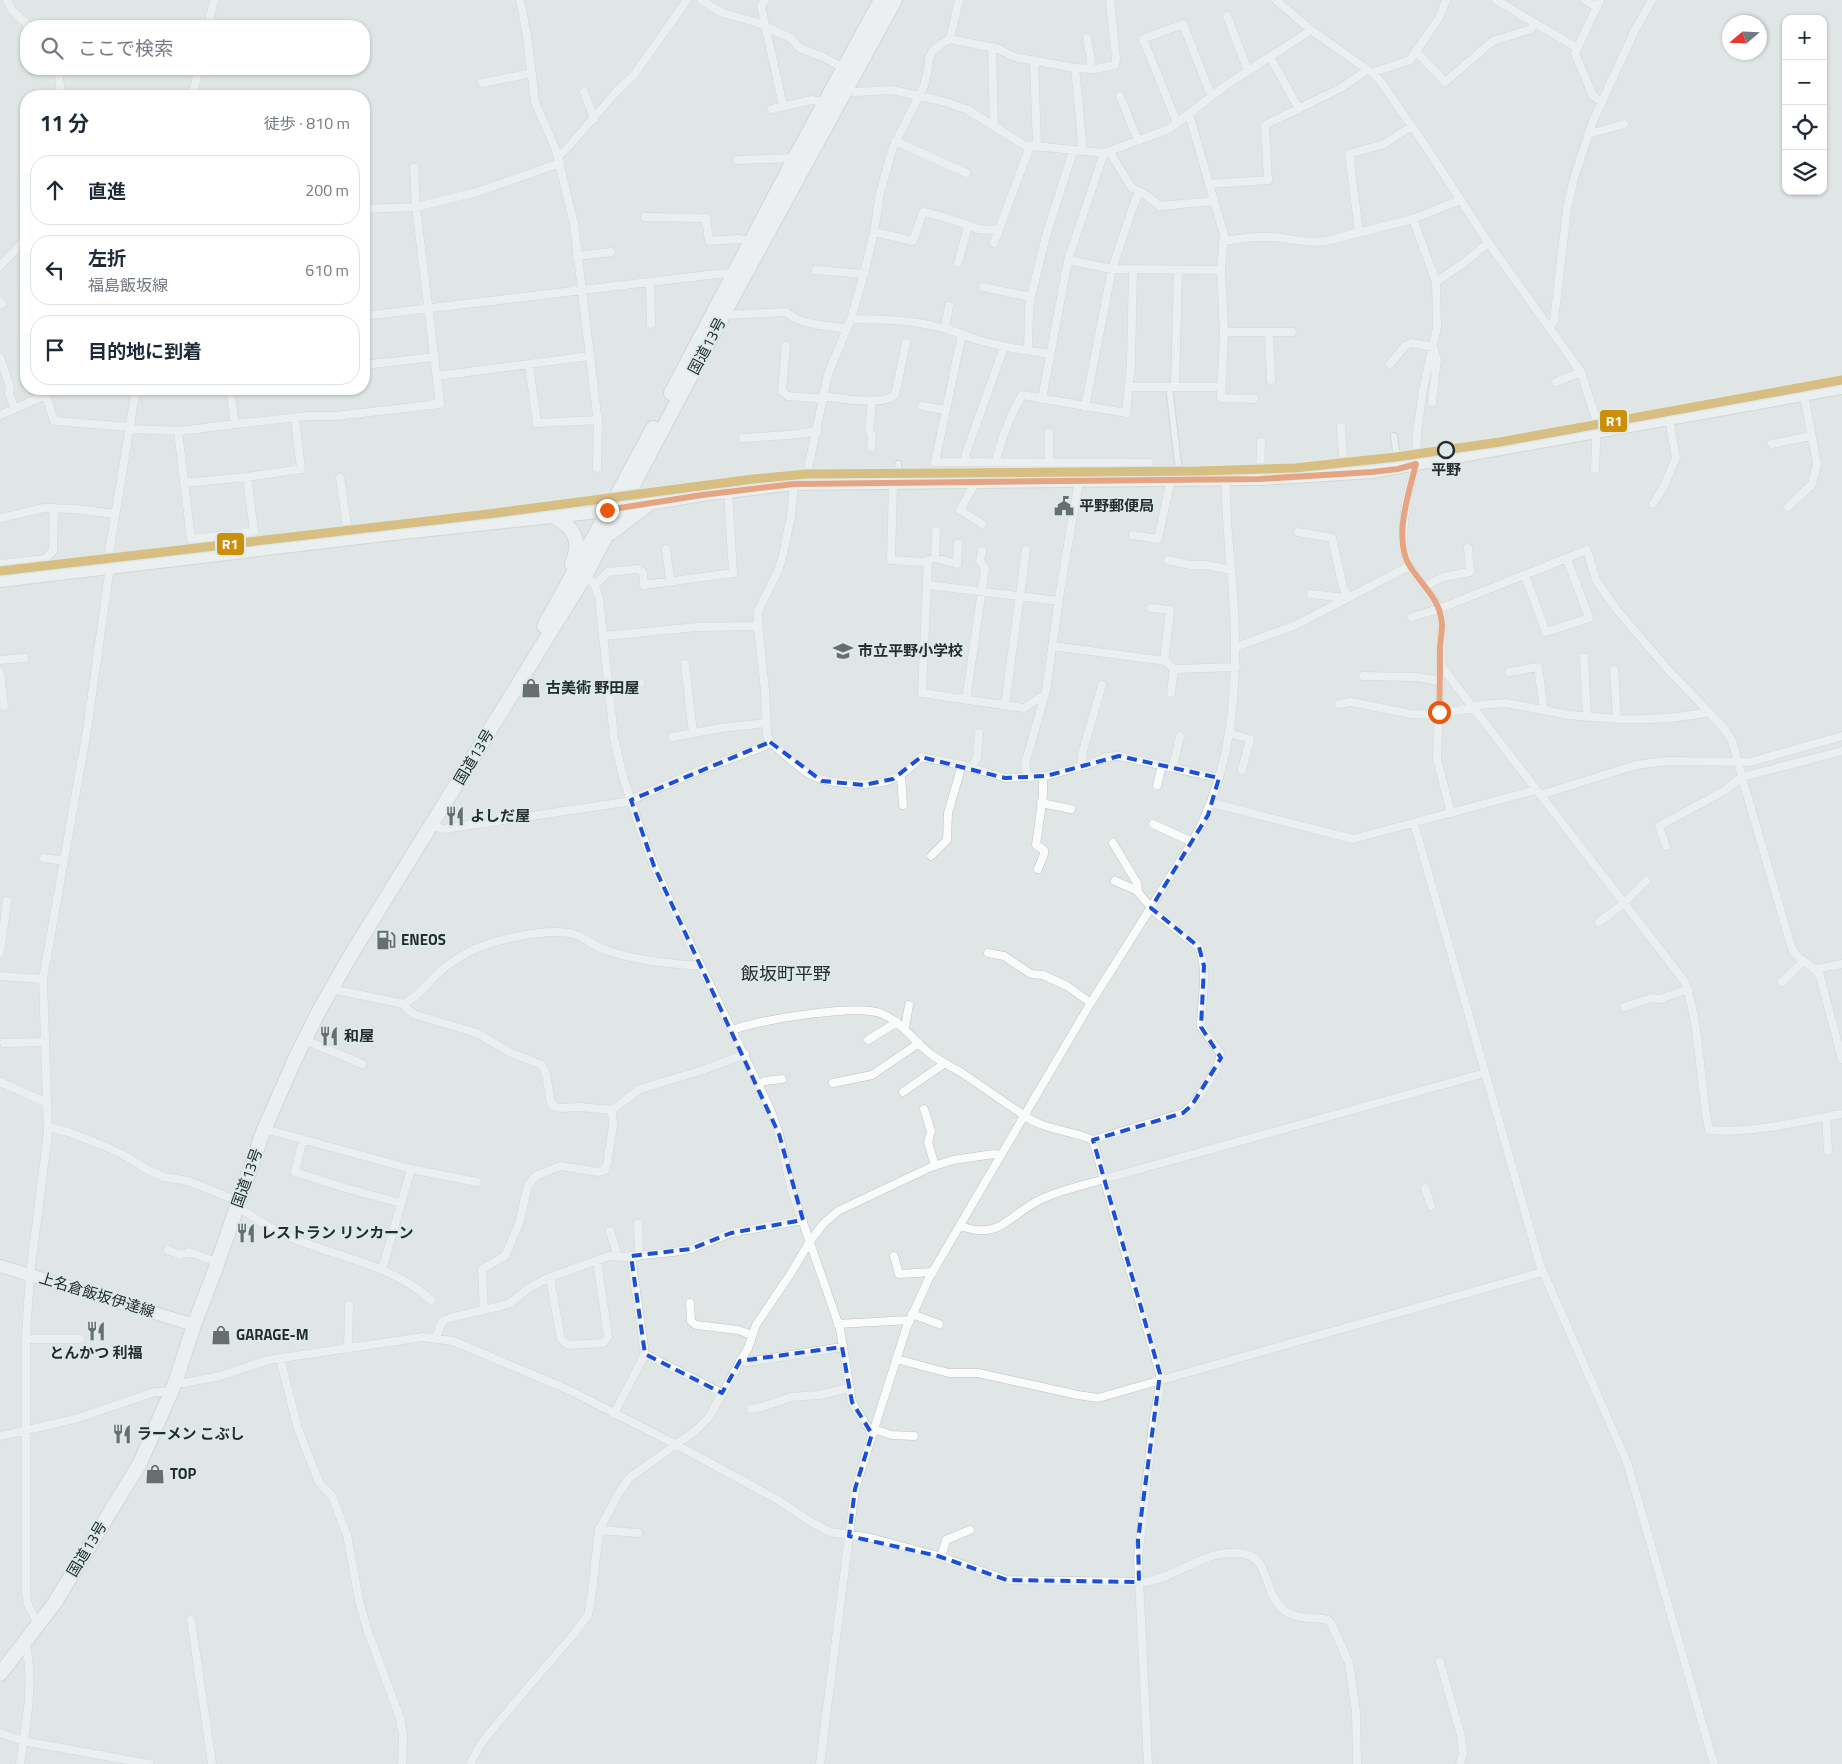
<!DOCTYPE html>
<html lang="ja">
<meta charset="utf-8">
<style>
body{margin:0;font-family:"Titillium Web","Noto Sans JP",sans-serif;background:#f6f6f7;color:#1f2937}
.controls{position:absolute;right:15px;top:15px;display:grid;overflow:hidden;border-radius:10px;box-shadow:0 1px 4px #0004}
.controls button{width:45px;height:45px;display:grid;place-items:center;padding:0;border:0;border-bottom:1px solid #e0e1e3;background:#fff;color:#1f2937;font:25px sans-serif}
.compass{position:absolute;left:1722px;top:15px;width:45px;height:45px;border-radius:50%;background:#fff;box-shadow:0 1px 4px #0004;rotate:251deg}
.stop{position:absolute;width:15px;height:15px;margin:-11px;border:4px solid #ea580c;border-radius:50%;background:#fff}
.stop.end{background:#ea580c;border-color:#fff;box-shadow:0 1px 5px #0008}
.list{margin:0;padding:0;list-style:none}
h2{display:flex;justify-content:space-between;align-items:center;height:65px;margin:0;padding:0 20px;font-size:21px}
h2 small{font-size:16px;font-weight:400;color:#747a83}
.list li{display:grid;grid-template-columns:32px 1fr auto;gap:15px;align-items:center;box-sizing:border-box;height:70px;margin:0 10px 10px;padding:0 10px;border:1px solid #e0e1e3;border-radius:20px}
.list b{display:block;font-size:19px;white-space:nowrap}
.list p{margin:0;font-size:16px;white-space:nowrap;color:#747a83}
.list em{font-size:16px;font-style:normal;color:#747a83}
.icon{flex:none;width:28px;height:28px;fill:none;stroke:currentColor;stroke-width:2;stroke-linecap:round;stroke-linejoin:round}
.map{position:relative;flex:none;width:1842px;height:1764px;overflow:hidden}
.search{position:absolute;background:#fff;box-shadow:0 1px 4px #0004;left:20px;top:20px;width:350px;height:55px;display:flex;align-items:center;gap:12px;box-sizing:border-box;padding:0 18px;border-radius:20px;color:#747a83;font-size:19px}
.panel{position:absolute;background:#fff;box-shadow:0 1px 4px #0004;left:20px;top:90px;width:350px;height:305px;border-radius:20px}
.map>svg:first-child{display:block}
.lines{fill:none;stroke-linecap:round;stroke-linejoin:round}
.pedestrian-casing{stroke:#bfc4c4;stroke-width:8}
.minor-casing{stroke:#bfc4c4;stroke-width:9}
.primary-casing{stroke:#bfc4c4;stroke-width:14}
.trunk-casing{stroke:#bfc4c4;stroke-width:16}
.pedestrian{stroke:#fafbfb;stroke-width:6}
.minor{stroke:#fafbfb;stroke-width:8}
.primary{stroke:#fafbfb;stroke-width:12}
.trunk{stroke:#fafbfb;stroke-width:14}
.rail-1-casing{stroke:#dceaea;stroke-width:12}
.rail-1{stroke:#cd8e09;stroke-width:9}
.route{stroke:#ea580c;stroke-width:6}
.marked{fill:none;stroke:#1d4ed8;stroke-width:4;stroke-dasharray:10 6;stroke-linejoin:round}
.stop-dot{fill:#dceaea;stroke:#272d2d;stroke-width:2.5}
.labels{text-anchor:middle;stroke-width:4;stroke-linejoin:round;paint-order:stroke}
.street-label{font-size:15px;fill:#272d2d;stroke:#dceaea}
.stop-label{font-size:15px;font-weight:bold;fill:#272d2d;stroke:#dceaea}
.poi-label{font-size:15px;font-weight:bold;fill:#272d2d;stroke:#dceaea;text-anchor:start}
.quarter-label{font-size:18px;fill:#272d2d;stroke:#dceaea}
.line-badge{stroke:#dceaea;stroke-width:2}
.badge-label{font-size:14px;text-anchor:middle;font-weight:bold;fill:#fff}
</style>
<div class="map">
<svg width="1842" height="1764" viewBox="0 0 1842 1764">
<rect width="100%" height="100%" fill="#e0e6e6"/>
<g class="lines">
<defs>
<path id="pedestrian" d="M1169,387l11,93
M1394,436l4,31
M898,464l2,19"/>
<path id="minor" d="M7,0l4,9 18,17
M520,0l7,36 8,66 21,48 18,74 24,199 -1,45
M701,0l22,13 32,9 25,11 11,5 9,10 23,9 21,11
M765,0l-4,6 22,100
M1276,0l35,30 61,43 9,9 45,65 62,95 93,130 16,51 -2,46
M1496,0l81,48
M1585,0l12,7
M1600,0l-25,53 18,43 9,6
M1227,16l21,55
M208,26l6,-26
M1087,38l4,23 -1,7
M950,39l9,-39
M992,47l2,79
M1416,51l29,31 48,-41 38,-12 3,-6
M1270,57l29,52
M1034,60l3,87
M1075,68l8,83
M57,69l2,7 2,20
M1372,73l38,-13 29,-42 7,-18
M482,83l50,-10
M844,90l11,2 37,-2 54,12 22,8 56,35 80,8 65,-24 56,-43 86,-56
M584,92l10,27
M192,96l7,-27
M1120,96l18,45
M772,109l40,-9 13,3
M1189,114l35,121 -3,35 3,62 -3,66 33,1
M1177,123l-34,-84 40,-15 26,66 6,4
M1589,134l35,-10
M895,141l71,32
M1109,151l23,37 14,7 14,11 54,-5
M558,157l13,-13 45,-52 18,-17 53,-75
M737,160l58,-2
M1209,184l59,-4 -3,-55 76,-37 26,-18
M364,209l52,-2 61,-15 83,-29
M645,217l61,1 3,23 29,-2 13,2
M1413,219l23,63 1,45 -14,63 -6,42 -1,32 -9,33 -3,23 -1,26 6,20 29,40 3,8 1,15 -5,130 14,54
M874,232l39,9 10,-29c8,2 18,4 26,7 22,6 25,13 50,10
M1359,232l-10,-78 35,-10 28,-18
M1223,241c16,-2 32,-5 48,-4 19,1 36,7 55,4l87,-22 47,-19
M994,243l36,-97
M577,256l34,-4
M1068,260l44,9 109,1
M958,263l10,-36
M0,266l26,-27
M816,270l48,4
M650,282l1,42
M1436,282l29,-20 23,-19
M983,287l48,10
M0,301l2,3
M723,315l63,-3c18,15 39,12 60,17
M364,316l353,-42 17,-1
M851,319c32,0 64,1 95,10 12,3 24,9 36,12 22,7 45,9 68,13
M1550,327l4,-6 13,-112 7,-31 19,-57 43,-93 16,-28
M945,328l4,-22
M1224,332h68
M1269,332l2,48
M962,334l-27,128 214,1
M786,346l-4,45 6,5 36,3
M1028,350l1,-41 2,-12 15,-61 27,-85
M0,357l10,30 -1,6 5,14
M529,364l8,59 61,-3
M1390,364l15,-18 6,-3 22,4 4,12 -5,43
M364,365l70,-8
M437,376l153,-20
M1556,382l25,-10
M1130,387h92
M1175,387l3,-117
M46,395l8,26 76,6
M824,396c17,3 58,10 71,-1l11,-52
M1042,399l26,-139 36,-107
M922,406l23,4
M1085,407l27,-138 23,-68 5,-9
M0,415l46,-20 5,-6
M235,424l73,-8h27l105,-12 -24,-197 -2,-39
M1341,427l3,47
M129,429l51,2 55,-7 -5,-35
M178,431l13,108 63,-7 -7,-55
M1049,433v29
M743,438l47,-3 27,-4
M1772,444l39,-8
M871,447l1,-11 -3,-6 3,-30
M965,462l1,-9 38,-106
M996,462c5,-25 14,-45 26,-67l104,18 5,-49 2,-94
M340,478l9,61
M1260,479l1,-37
M893,482l-2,78 31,2 13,-4 22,6 1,-20
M976,482l-16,28 22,14
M184,483l63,-6 54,-8 -6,-51
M805,483l23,-109 23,-55 14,-49 9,-38 6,-39 13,-46 31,-61 4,-18 1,-9 3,-7 9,-8 9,-5 49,10 15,8 61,11 20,1 20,-4 1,-6 -6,-59
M794,484l-3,32 -9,43 -5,14 -19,38v15l7,64 2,46 3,6c13,11 27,25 41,33 11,6 22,7 34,8 34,3 51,1 76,-26l41,8 43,13 41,-2 41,-11 20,-8 12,-1 100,22
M1653,504l10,-16 13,-30 -7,-39
M1788,507l24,-23 5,-20 -13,-69
M0,518l44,-10 31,1 40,5
M1298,532l34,6 11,49 5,10
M1133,535l25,4 13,-60
M666,549l4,32
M935,558l1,-27
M928,560l-6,133 102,15 15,-10 5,-1
M1168,560l22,5h16l25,5
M0,564l45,-5 8,-8 1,-43
M585,576l10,9 4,13 15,140 9,39 18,54 13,35 27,59 90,186 8,23 12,54 49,141 12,73 20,32
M1525,576l21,56 43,-14 -22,-59
M595,585l13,-13 29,-3 6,3 1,13 89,-12 -5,-81
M928,585l130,16
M1424,587l19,-10 27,-5 -2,-24
M1311,594l34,4
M1151,608l19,2 -6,51
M1412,617l27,-8 148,-59 9,30 21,30 53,62 39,40 16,18 7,11 10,36 -18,14 -65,35 7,20
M604,636l93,-9 61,-1
M1052,646l114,15 8,8 62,-2
M1236,647l60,-22 113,-59
M1584,658l3,59
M0,660l24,-2
M685,664l8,69
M1441,666l244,316c16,48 14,99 24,148 43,4 91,-9 133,-16
M0,672l4,34
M1509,672l29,-5 6,43
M1363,676l54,1 23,4
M608,687l32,-4
M1171,693l3,-24
M966,700l19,-132 -5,-7 2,-10
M1339,704l12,-2 60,12 28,1
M1005,705l21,-155
M1439,713l31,-4 9,-4 27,-2 63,12 48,4 -3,-49
M1617,719c32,1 61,0 92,-7
M1229,733l21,6 -8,31
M672,737l49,-9 46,-5
M1842,751l-100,26 49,169c7,17 21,16 29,30l22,83
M1082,766v-12l20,-69
M1173,767l7,-31
M971,768l6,-10 2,-25
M901,774l2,31
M1028,777l-3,-13 21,-73 14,-99 19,-112
M1157,785l5,-20
M1540,795l96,-30 30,-4 84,1 92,-26
M1041,803l30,6
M1212,803l141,36 183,-49
M1414,823l126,442 87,197 87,302
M1153,824l39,18
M432,825l11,4 183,-27 72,-31 67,-25 5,-4
M1113,843l24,40 1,8
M931,856l16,-16 1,-27 14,-48
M44,858l20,3
M1038,869l6,-15v-4l-8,-5 7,-50v-19
M1599,922l25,-19 22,-22
M0,953l7,-52
M988,953l16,3 27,18 12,1 24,11 24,17
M1816,969l26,-5
M0,976l43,3
M1782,982l21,-20
M331,989l73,15c12,-7 19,-15 28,-25 9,-10 21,-18 33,-25 24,-14 77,-25 104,-21 12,1 23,12 34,16 29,11 67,15 98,17
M404,1004l3,5 9,6 61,18 34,20 31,12 4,9 5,29 2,3 7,2 20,-1 32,3 28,-21 63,-19 42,-16
M1624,1007l28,-9 8,1 28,-10
M905,1028l4,-23
M733,1030c25,-10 122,-26 147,-17 22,8 34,29 52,42 9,7 20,12 30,18 21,14 42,29 63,43 19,14 46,14 68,24l90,-27c3,-3 7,-5 9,-8 8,-9 30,-41 28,-52l-19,-26c0,-25 8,-55 -2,-80l-44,-35 -19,-22 -21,-9
M305,1040l57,24
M868,1040l29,-18
M4,1043l41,-1
M0,1082l47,21
M833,1083l39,-8 47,-32
M759,1084l6,-3 17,-2
M903,1092l42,-29
M924,1109l7,22 -3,11 7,24
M1826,1117l2,34
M48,1127l20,5 41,16 18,9 21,13 16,7 24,4 50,20
M265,1129l146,40 66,13
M303,1139l-8,33 50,16 56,15
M1093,1140l67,234 -1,17 -6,33 -15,135 10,205
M1425,1188l6,18
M236,1206c20,13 40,26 61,34 45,18 97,26 134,60
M638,1224l1,32
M960,1225c7,4 18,6 27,5 17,-2 32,-19 47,-27 21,-12 47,-17 70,-24l381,-106
M610,1231l8,26
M168,1250l12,5 9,-3 28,10
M894,1256l5,18 34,-2
M382,1270l29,-101
M550,1278l11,61 7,6 35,-2 5,-6 -11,-76
M690,1303l1,18 5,4 42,5 14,5
M484,1310l-2,-41 23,-13 14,-32 9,-39 8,-9 24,-10 38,6 7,-2 2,-6 6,-39 -1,-15
M912,1314l27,10
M838,1324l72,-4
M436,1338l4,-12 4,-6 9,-3 48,-11 9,-3 19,-15 19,-10 61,-22 14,1 50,-5 18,-3 40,-16 72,-13
M26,1339h54
M348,1349l1,-44
M645,1354l77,39
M280,1358l18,71 13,33 8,20 13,14 15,39 12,65 8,29 33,89 3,17 -1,29
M896,1359l53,14h29l100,22 20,3 444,-126
M740,1361l7,1 95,-15
M175,1383h9l36,-7 48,-16 155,-23 30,4 116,49 108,55 101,55 33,22 19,10 41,6 67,18 69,24 138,2c29,-4 55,-28 84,-29 46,-3 29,35 55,57 11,10 30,7 44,10l3,3 18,40 7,49 1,52
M751,1409l11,-2 29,-10 28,-2 30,-7
M614,1414l31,-60 -14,-98
M873,1429l19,6 22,1
M0,1436l75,-17 80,-27h15
M599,1530l39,3
M941,1557l5,-17 24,-10
M191,1620l21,144
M38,1624l-10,-19 -2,-11v-259l4,-61 18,-141 -5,-154 44,-249 22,-156 -1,-15 28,-170
M1440,1662l21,74 2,17 -3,11
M0,1733l23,8 126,23
M20,1764c6,-39 15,-83 5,-123
M470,1764l9,-17 8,-11 42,-50 44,-51 15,-20 4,-23 7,-62 21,-39 9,-13 66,-47 14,-14 39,-69 8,-23 35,-52 19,-32 14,-18 14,-12 93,-44 22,-7 41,-6 7,1
M820,1764l35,-275 51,-160 23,-51 58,-99 103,-175 104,-165c43,-79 45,-172 38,-260 -3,-35 -7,-64 -6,-99"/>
<path id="primary" d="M0,581l384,-46 223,-24 95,-16 92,-11 466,-5 112,-7 470,-84
M0,1266l194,59"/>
<path id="trunk" d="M671,393l128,-243 82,-150
M552,515c22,12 30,25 20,49
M611,533l39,-30
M544,626l72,-129 37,-69
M0,1674l54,-70 86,-141 35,-80 19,-58 20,-52 49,-141 32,-73 24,-48 30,-53 236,-382 138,-261 172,-315"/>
</defs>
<use href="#pedestrian" class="pedestrian-casing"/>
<use href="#minor" class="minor-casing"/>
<use href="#primary" class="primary-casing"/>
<use href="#trunk" class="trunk-casing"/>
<use href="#pedestrian" class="pedestrian"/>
<use href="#minor" class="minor"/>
<use href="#primary" class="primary"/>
<use href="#trunk" class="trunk"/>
<defs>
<path id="rail-1" d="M0,571l488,-57 265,-35 53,-5 393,-3 96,-3 101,-11 104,-15 342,-62"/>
</defs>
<use href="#rail-1" class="rail-1-casing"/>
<use href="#rail-1" class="rail-1"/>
</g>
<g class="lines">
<path class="route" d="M607,510l95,-15 92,-11 466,-5 112,-7 26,-3 18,-5c-7,28 -24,77 -5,104 9,14 25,29 29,45 4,11 1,23 0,34 0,22 0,44 -1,65"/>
</g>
<path d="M0 0H1842V1764H0ZM770,742l52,39 42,4 29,-6 28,-22 84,21 41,-2 73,-20 100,22 -11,37 -57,93 48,39 5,19 -3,61 20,31 -29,47 -9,8 -90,27 67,234 -22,166 1,42 -132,-2 -69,-24 -89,-20 6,-47 17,-55 -20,-32 -10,-55 -102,14 -18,32 -77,-39 -14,-98 60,-7 40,-16 72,-13 -24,-86 -125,-268 -23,-66z" fill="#e0e6e6" fill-opacity=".55" fill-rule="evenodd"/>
<path class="marked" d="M770,742l52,39 42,4 29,-6 28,-22 84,21 41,-2 73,-20 100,22 -11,37 -57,93 48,39 5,19 -3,61 20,31 -29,47 -9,8 -90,27 67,234 -22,166 1,42 -132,-2 -69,-24 -89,-20 6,-47 17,-55 -20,-32 -10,-55 -102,14 -18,32 -77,-39 -14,-98 60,-7 40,-16 72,-13 -24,-86 -125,-268 -23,-66z"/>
<defs>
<symbol id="civic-bare" viewBox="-9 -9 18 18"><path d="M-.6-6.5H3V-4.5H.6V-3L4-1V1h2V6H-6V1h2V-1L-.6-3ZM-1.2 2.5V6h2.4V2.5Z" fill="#686e6e" stroke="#dceaea" stroke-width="2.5" paint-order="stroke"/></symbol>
<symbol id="school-bare" viewBox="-9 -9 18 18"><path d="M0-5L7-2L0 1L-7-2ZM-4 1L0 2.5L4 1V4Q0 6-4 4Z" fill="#686e6e" stroke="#dceaea" stroke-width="2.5" paint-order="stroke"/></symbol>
<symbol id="shop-bare" viewBox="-9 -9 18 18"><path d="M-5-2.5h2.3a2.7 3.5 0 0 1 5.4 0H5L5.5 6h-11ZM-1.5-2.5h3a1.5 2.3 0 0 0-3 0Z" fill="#686e6e" stroke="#dceaea" stroke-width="2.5" paint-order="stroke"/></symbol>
<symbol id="restaurant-bare" viewBox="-9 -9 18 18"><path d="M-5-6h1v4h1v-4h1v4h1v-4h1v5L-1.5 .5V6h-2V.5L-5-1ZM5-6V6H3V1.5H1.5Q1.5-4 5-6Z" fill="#686e6e" stroke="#dceaea" stroke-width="2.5" paint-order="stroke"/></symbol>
<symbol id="fuel-bare" viewBox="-9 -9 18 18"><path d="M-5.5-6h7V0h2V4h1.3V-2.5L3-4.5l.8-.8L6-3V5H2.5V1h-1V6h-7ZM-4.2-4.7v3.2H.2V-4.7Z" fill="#686e6e" stroke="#dceaea" stroke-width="2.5" paint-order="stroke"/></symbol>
</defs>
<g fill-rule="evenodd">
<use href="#civic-bare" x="1050" y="492" width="28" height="28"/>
<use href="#school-bare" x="829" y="637" width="28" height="28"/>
<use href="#shop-bare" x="517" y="674" width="28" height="28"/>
<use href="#restaurant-bare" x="441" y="802" width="28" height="28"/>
<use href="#fuel-bare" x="372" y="926" width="28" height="28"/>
<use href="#restaurant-bare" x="315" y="1022" width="28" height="28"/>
<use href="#restaurant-bare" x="232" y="1219" width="28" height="28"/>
<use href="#restaurant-bare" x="82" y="1317" width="28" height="28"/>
<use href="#shop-bare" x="207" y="1321" width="28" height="28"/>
<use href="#restaurant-bare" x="108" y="1420" width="28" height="28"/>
<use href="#shop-bare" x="141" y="1460" width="28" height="28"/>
</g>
<circle class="stop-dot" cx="1446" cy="450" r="8"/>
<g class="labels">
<g class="street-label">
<text transform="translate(707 346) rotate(-62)" y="5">国道13号</text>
<text transform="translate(474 757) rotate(-59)" y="5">国道13号</text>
<text transform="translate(247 1178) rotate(-70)" y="5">国道13号</text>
<text transform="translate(97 1295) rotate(17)" y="5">上名倉飯坂伊達線</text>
<text transform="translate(87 1549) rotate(-59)" y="5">国道13号</text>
</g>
<g class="stop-label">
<text x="1446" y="475">平野</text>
</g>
<g class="poi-label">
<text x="1079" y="511">平野郵便局</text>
<text x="858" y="656">市立平野小学校</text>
<text x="546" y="693">古美術 野田屋</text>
<text x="470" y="821">よしだ屋</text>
<text x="401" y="945">ENEOS</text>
<text x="344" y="1041">和屋</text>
<text x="261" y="1238">レストラン リンカーン</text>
<text x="236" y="1340">GARAGE-M</text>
<text x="96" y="1358" text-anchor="middle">とんかつ 利福</text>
<text x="137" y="1439">ラーメン こぶし</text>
<text x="170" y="1479">TOP</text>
</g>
<g class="quarter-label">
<text x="786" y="980">飯坂町平野</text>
</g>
</g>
<g class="line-badge">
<rect x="1599" y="409" width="29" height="24" rx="5" fill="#cd8e09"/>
<rect x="216" y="532" width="29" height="24" rx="5" fill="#cd8e09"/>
</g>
<g class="badge-label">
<text x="1614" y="426">R1</text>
<text x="230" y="549">R1</text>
</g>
</svg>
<div class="controls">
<button>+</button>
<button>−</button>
<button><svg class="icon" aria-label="locate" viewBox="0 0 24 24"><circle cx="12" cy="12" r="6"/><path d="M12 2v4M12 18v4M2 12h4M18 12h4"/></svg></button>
<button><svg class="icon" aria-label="layers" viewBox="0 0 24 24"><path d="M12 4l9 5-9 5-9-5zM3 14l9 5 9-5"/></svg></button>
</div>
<svg class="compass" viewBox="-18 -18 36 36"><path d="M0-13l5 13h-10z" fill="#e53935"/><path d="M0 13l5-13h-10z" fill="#747a83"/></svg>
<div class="stop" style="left:1439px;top:712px"></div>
<div class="stop end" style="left:607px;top:510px"></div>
<div class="search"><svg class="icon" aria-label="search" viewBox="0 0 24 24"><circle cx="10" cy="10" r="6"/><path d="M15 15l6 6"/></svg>ここで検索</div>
<section class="panel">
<h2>11 分<small>徒歩 · 810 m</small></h2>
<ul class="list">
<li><svg class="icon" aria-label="ahead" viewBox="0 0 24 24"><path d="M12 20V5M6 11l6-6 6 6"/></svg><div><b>直進</b></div><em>200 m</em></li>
<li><svg class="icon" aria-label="left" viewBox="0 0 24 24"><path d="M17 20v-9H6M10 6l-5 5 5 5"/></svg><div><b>左折</b><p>福島飯坂線</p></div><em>610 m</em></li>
<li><svg class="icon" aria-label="arrive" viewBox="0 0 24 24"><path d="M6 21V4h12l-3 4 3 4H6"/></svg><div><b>目的地に到着</b></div></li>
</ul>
</section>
</div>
